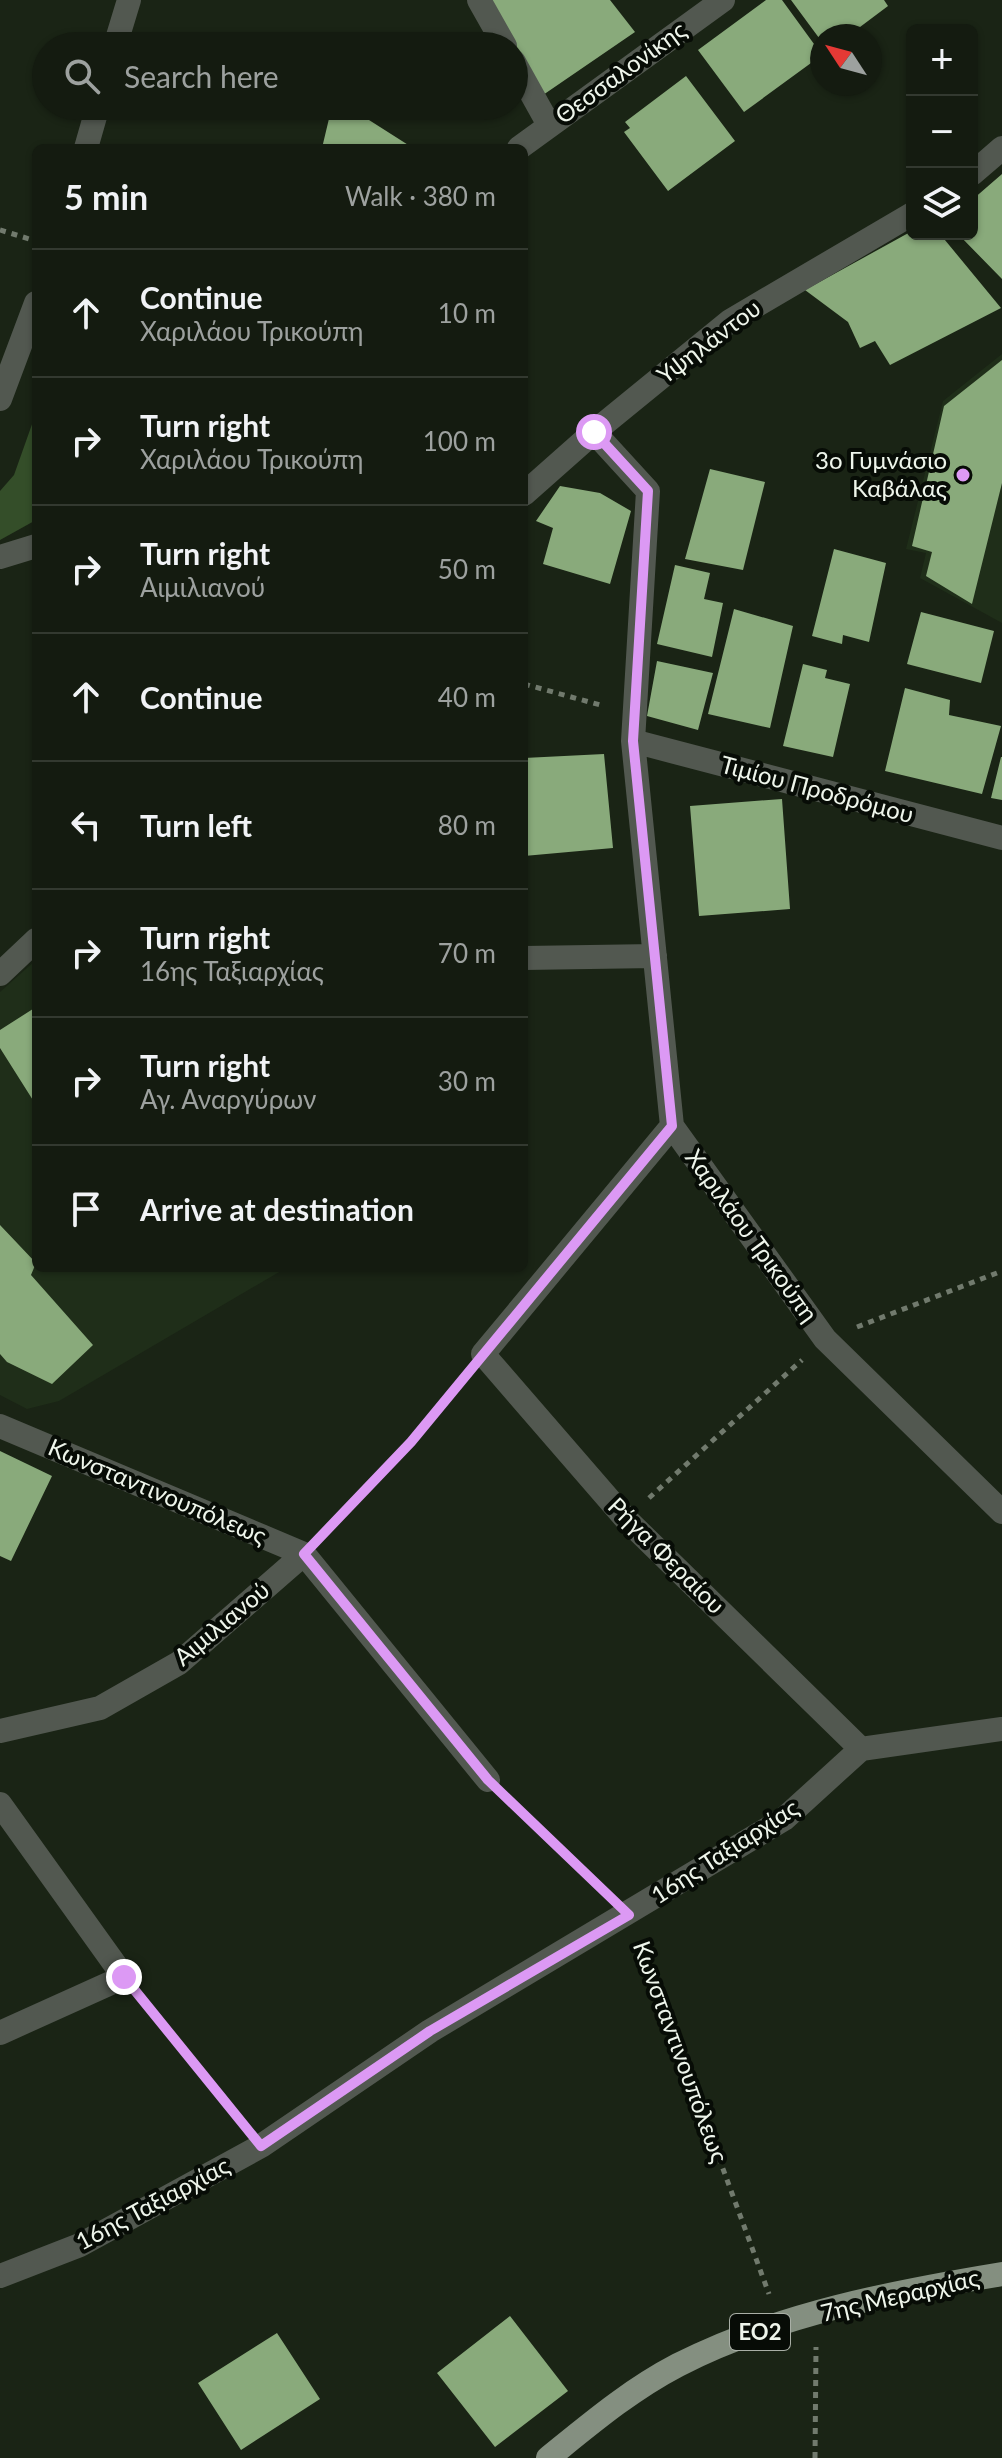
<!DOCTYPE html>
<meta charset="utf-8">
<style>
body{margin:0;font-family:Lato,sans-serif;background:#1d2419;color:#f1f3f6}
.controls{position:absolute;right:24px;top:24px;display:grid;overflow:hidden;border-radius:12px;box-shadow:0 2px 6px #0004}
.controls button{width:72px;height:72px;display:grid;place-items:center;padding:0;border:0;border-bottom:2px solid #333930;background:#141b10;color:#f1f3f6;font:40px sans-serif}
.compass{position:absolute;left:810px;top:24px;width:72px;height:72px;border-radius:50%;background:#141b10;box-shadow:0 2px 6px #0004;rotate:306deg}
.stop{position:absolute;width:24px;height:24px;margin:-18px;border:6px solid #dc99f4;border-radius:50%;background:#fff}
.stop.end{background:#dc99f4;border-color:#fff;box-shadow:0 2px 8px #0008}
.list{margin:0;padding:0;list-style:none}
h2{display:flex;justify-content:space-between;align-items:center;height:104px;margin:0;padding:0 32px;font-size:34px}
h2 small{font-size:26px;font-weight:400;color:#9da19f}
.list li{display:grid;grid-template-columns:52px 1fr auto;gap:24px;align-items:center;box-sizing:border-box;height:128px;padding:0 32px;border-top:2px solid #333930}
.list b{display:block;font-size:30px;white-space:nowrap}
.list p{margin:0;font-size:26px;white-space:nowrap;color:#9da19f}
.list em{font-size:26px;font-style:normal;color:#9da19f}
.icon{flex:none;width:44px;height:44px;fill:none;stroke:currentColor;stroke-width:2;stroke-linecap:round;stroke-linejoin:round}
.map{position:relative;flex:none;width:1002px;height:2458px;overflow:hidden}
.search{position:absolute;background:#141b10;box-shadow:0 2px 6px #0004;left:32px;top:32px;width:496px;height:88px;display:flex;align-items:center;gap:20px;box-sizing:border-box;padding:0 28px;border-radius:44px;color:#9da19f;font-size:30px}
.panel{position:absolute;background:#141b10;box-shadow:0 2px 6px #0004;left:32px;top:144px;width:496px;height:1128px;border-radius:12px}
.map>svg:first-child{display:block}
.built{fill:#1f2e19}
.green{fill:#344e29}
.building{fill:#89aa7b}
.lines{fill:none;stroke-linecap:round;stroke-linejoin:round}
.path{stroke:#717a6d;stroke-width:5;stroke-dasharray:6 6;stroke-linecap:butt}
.minor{stroke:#525850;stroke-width:24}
.major{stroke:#848f80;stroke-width:24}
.route{stroke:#dc99f4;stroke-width:10}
.poi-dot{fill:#dc99f4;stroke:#070c06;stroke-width:3}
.labels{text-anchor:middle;stroke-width:8;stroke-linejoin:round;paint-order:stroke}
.shield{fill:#070c06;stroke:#a9afa6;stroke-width:2}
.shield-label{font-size:22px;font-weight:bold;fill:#eef5eb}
.street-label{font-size:24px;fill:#eef5eb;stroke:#070c06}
.poi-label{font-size:24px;fill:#eef5eb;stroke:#070c06;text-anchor:end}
</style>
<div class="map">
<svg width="1002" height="2458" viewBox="0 0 1002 2458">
<rect width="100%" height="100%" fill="#1a2415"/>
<path class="built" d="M1002,354v269l-82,-45 6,-25 -20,-4 37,-148z
M36,960v308h250l-227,133 -32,8 -27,-14v-403z"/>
<path class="green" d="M36,413v107l-36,20v-49l14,-16z"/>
<path class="building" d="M484,0h126l25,32 -92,63z
M766,0h16l40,55 -78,57 -46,-62z
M791,0h93l4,6 -40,30h-26v6z
M686,76l49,65 -67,50 -44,-59 6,-4 -5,-6z
M332,106h15l66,42h-91z
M1002,174v105l-44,-45h14v-34z
M912,231l28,3 61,74 -111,57 -15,-24 -15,7 -12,-26 -43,-32z
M1002,360v123l-30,121 -46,-28 6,-24 -20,-6 32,-140z
M710,469l55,13 -22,88 -58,-11z
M560,486l40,7 31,18 -21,73 -67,-20 10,-36 -17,-7z
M834,549l52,14 -17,79 -26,-7 -1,9 -30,-8z
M675,565l35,8 -6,26 19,4 -11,54 -55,-13z
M734,609l59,17 -23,102 -62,-14z
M921,612l73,19 -13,52 -74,-19z
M657,661l56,12 -15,57 -51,-14z
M803,664l24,6 -2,8 25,6 -17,73 -50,-11z
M905,688l45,12 -1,15 52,11 -19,68 -97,-23z
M604,754l9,94 -89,8v-98z
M1001,757h1v43l-11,-2z
M782,799l8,110 -91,7 -9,-110z
M36,1007v98l-36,-57v-18z
M0,1225l36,38 -5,12 62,70 -41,39 -45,-22 -7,-8z
M0,1451l52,25 -41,85 -11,-5z
M510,2316l58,75 -73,56 -58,-74z
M277,2333l43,66 -79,51 -43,-67z"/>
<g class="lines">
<path class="path" d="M0,230l36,11
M524,684l80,22
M857,1327l145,-56
M649,1498l153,-138
M327,1529l84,-87 51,-63
M512,1803l91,87
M640,1943l129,351
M145,2003l94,116
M815,2458l1,-111"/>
<path class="minor" d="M479,0l26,46
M115,46l14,-46
M514,62l35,63
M86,148l12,-42
M519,148l204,-148
M972,174l30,-26
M0,399l36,-96
M594,432l54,59 -15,250 39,385 153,213 177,173
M524,494l70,-62 136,-111 182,-107
M0,557l36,-11
M633,741l369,97
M524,958l131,-2
M0,974l36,-34
M672,1126l-189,228 143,165 235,230
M0,1426l304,128 184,226
M0,1731l100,-23 79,-45 125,-109
M0,1804l124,173 -124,56
M0,2276l80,-31 181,-99 169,-115 354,-212 77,-70 141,-20"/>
<path class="major" d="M548,2458c42,-34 82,-68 130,-93 100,-51 215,-73 324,-91"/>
</g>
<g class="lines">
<path class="route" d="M124,1977l137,169 169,-115 199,-116 -141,-135 -184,-226 107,-112 261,-316 -39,-385 15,-250 -54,-59"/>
</g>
<circle class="poi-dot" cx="963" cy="475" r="8"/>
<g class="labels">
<rect class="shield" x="730" y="2314" width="60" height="36" rx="6"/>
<g class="shield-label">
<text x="760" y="2340">ΕΟ2</text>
</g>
<g class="street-label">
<text transform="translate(621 73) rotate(-36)" y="8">Θεσσαλονίκης</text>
<text transform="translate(709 342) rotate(-37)" y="8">Υψηλάντου</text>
<text transform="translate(817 790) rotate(15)" y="8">Τιμίου Προδρόμου</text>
<text transform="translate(751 1236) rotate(54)" y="8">Χαριλάου Τρικούπη</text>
<text transform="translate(157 1492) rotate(23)" y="8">Κωνσταντινουπόλεως</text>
<text transform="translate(666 1556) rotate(45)" y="8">Ρήγα Φεραίου</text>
<text transform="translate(222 1624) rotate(-40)" y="8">Αιμιλιανού</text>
<text transform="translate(725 1852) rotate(-33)" y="8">16ης Ταξιαρχίας</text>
<text transform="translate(680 2052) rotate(70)" y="8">Κωνσταντινουπόλεως</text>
<text transform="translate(153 2204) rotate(-28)" y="8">16ης Ταξιαρχίας</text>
<text transform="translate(900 2296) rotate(-13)" y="8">7ης Μεραρχίας</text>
</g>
<g class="poi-label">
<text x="947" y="469">3ο Γυμνάσιο<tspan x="947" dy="28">Καβάλας</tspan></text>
</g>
</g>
</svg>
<div class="controls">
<button>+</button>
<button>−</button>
<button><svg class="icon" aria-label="layers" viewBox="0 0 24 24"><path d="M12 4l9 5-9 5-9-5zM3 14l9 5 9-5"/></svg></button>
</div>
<svg class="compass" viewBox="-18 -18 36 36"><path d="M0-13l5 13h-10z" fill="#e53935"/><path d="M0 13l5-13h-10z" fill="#9da19f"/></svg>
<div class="stop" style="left:594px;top:432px"></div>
<div class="stop end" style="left:124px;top:1977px"></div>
<div class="search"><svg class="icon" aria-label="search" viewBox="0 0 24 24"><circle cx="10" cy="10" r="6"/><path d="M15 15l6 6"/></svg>Search here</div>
<section class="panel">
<h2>5 min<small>Walk · 380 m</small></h2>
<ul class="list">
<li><svg class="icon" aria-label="ahead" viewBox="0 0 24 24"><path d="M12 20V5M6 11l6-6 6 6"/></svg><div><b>Continue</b><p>Χαριλάου Τρικούπη</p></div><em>10 m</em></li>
<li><svg class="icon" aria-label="right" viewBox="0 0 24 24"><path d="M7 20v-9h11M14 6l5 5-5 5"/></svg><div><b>Turn right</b><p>Χαριλάου Τρικούπη</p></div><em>100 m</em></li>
<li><svg class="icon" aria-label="right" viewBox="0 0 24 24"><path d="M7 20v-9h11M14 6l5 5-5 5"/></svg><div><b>Turn right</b><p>Αιμιλιανού</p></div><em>50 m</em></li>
<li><svg class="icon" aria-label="ahead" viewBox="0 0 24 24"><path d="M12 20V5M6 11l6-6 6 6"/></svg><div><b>Continue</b></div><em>40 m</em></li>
<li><svg class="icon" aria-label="left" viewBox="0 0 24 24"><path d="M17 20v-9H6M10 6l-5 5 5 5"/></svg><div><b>Turn left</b></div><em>80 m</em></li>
<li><svg class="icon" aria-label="right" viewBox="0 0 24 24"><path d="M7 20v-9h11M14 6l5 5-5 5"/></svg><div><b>Turn right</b><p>16ης Ταξιαρχίας</p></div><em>70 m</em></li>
<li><svg class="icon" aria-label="right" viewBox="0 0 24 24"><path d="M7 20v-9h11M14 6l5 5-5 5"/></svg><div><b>Turn right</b><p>Αγ. Αναργύρων</p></div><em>30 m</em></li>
<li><svg class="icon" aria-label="arrive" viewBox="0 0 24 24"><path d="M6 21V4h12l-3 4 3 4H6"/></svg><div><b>Arrive at destination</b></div></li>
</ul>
</section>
</div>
